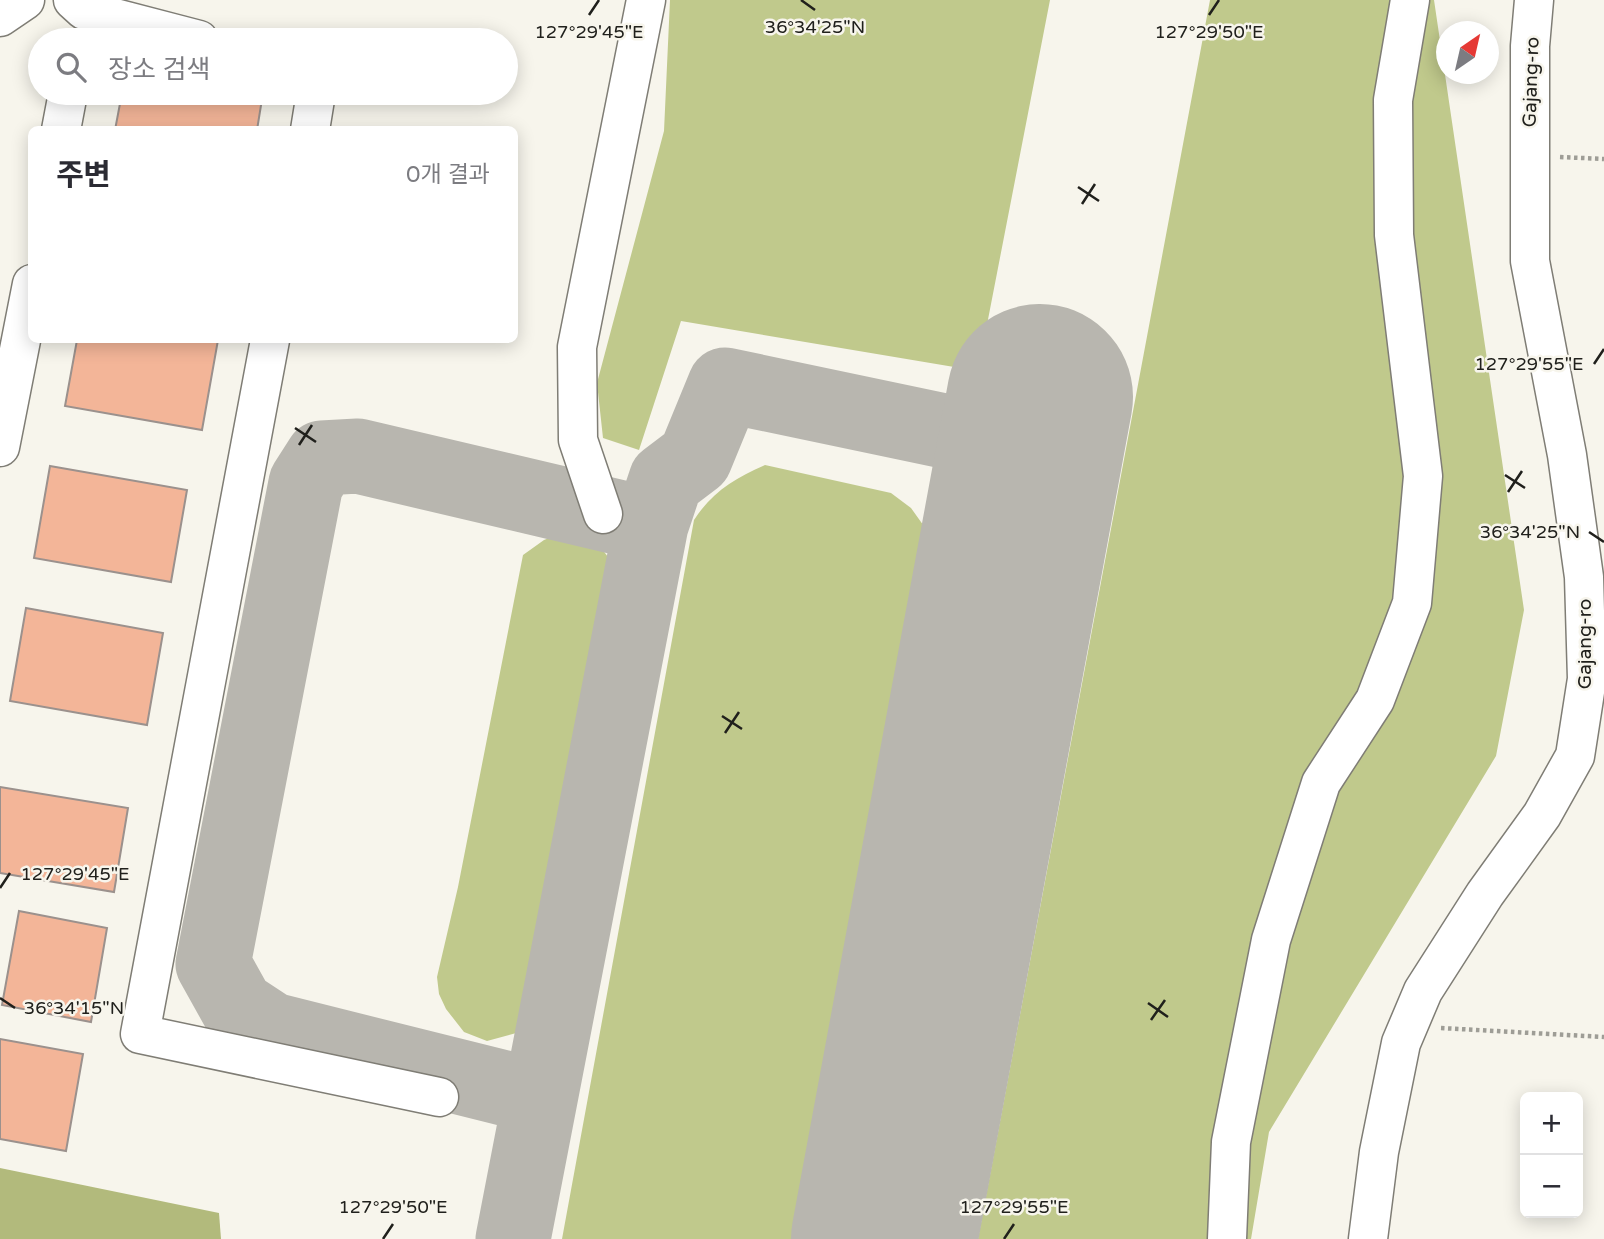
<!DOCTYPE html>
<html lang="ko">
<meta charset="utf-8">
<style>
body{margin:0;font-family:"Varela Round","Noto Sans KR",sans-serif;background:#f2f2f3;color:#2b2b33}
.controls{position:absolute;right:21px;bottom:21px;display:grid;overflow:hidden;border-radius:10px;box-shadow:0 4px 18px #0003}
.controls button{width:63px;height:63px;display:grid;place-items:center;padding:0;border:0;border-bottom:2px solid #e1e1e2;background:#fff;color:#2b2b33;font:35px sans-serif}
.compass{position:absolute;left:1436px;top:21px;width:63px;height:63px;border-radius:50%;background:#fff;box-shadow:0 4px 18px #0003;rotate:34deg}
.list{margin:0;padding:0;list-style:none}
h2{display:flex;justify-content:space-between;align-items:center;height:91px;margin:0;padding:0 28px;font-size:30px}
h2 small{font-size:23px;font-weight:400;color:#7c7c81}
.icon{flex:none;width:38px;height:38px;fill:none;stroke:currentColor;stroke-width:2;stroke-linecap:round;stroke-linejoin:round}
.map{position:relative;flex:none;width:1604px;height:1239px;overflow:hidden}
.search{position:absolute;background:#fff;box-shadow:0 4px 18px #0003;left:28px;top:28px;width:490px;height:77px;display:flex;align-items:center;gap:18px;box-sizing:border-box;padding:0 24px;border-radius:38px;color:#7c7c81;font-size:26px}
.panel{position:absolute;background:#fff;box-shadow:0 4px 18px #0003;left:28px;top:126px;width:490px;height:217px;border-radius:10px}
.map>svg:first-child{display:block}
.green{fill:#c0c98c}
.forest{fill:#b2ba7c}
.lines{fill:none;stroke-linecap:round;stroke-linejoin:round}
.taxiway{stroke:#b8b6af;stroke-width:75}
.runway{stroke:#b8b6af;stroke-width:186}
.building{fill:#f3b598;stroke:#9b918d;stroke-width:2}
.minor-casing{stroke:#7f7d75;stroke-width:41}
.path{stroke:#9e9d96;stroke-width:4.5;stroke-dasharray:3.5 3.5;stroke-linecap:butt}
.minor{stroke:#fff;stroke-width:38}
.ticks{fill:none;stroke:#20201c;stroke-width:2.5}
.labels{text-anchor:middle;stroke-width:5;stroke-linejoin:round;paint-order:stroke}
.street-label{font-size:19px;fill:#20201c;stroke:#f7f5ec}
.ticks-label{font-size:18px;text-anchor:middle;fill:#20201c;stroke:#f7f5ec;stroke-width:5;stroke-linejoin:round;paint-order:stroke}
</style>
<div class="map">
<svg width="1604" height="1239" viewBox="0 0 1604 1239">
<rect width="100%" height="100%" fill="#f7f5ec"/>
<path class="green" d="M670,0h380l-72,371 -297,-50 -42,129 -36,-12 -6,-55 67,-252z
M1210,0h224l90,610 -28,146 -227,376 -18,107h-273z
M765,465l126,28 20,15 15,21 14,33 -126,677h-252l132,-719c18,-28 41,-42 71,-55z
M564,532l32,9 15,20 -78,443 -13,28 -33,9 -23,-9 -18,-23 -7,-15 -2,-17 21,-90 65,-332 21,-15z"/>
<path class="forest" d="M0,1168l219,45 2,26h-221z"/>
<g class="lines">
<path class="taxiway" d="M540,1097l-268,-67 -35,-23 -24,-43 93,-481 16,-25 36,-2 293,69
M513,1239l138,-714 15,-45 29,-22 30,-73 305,64"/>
<path class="runway" d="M884,1239l156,-842"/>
</g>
<path class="building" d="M122,93h141l-6,37h-142z
M77,340h141l-16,90 -137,-24z
M50,466l137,24 -16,92 -137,-24z
M26,608l137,25 -16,92 -137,-24z
M0,787l128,21 -14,84 -114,-19z
M19,911l88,17 -16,94 -89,-17z
M0,1039l83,15 -17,97 -66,-12z"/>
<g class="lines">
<defs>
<path id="minor" d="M73,0l11,10 115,30
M0,17l25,-17
M61,130l7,-37
M310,130l6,-37
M270,340l-130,694 299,63
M0,447l32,-163
M603,514l-25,-74 -1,-93 69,-347
M1227,1239l4,-97 40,-202 50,-157 54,-83 37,-97 11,-127 -29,-241 -1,-135 17,-100
M1368,1239l11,-87 22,-109 22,-52 62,-97 57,-79 33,-59 12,-77 -3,-102 -17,-122 -37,-194v-215l4,-46"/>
</defs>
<use href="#minor" class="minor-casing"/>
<path class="path" d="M1560,157l44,2
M1441,1028l163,9"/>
<use href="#minor" class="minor"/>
</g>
<path class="ticks" d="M801,0l14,10M589,15l10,-15M1209,15l10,-15M1078,187l21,14M1082,204l13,-20M1594,364l10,-15M295,428l21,14M299,445l13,-20M1505,475l20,13M1508,492l14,-21M1589,532l15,10M722,716l20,13M725,733l14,-21M0,888l10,-15M0,998l15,10M1148,1003l20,14M1151,1020l14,-20M383,1239l10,-15M1004,1239l10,-15"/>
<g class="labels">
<g class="street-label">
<text transform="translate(1530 82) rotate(-88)" y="7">Gajang-ro</text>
<text transform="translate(1584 644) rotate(-90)" y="7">Gajang-ro</text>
</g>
</g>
<g class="ticks-label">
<text x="815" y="33">36°34'25"N</text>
<text x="589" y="38">127°29'45"E</text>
<text x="1209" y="38">127°29'50"E</text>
<text x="1529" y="370">127°29'55"E</text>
<text x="1530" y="538">36°34'25"N</text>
<text x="75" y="880">127°29'45"E</text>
<text x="74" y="1014">36°34'15"N</text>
<text x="393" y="1213">127°29'50"E</text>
<text x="1014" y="1213">127°29'55"E</text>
</g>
</svg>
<div class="controls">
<button>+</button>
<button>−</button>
</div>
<svg class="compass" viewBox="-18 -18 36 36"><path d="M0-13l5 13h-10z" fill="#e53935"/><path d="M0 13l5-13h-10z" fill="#7c7c81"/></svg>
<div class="search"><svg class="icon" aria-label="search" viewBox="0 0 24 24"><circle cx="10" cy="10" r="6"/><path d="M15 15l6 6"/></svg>장소 검색</div>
<section class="panel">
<h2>주변<small>0개 결과</small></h2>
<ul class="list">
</ul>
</section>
</div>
